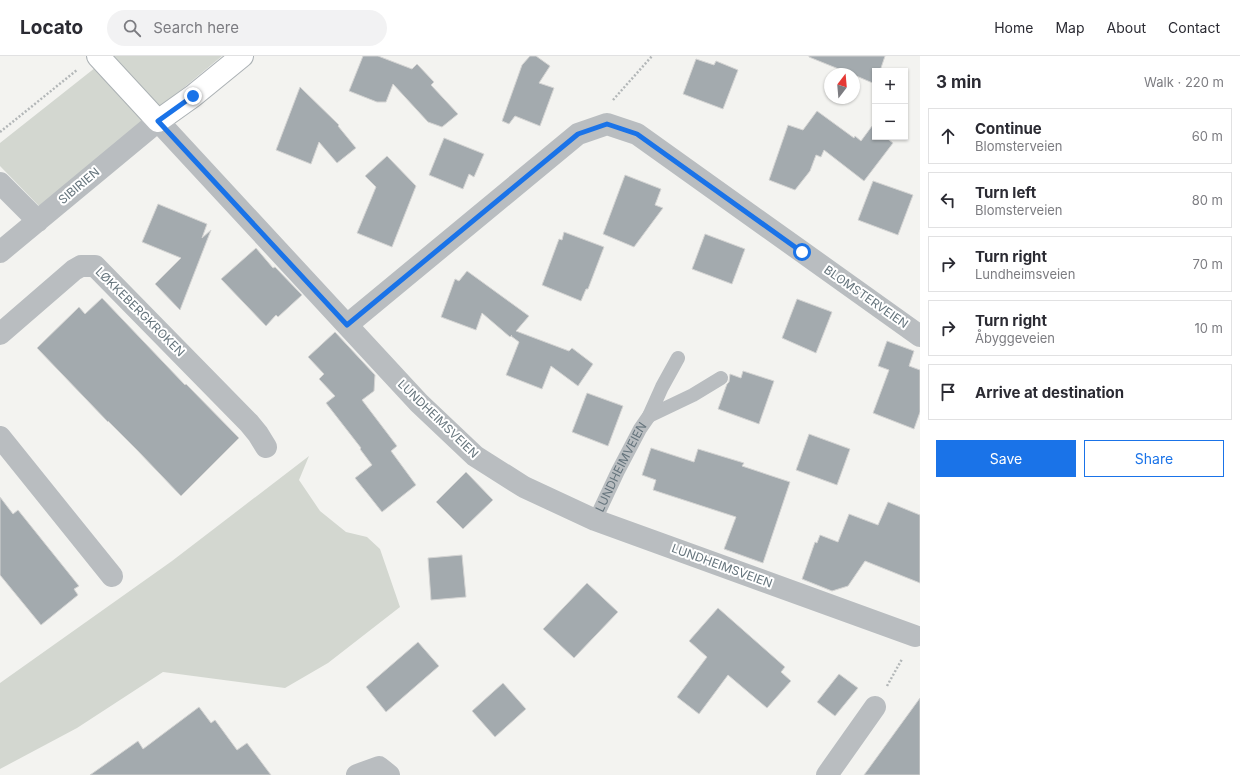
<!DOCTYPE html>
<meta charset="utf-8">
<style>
body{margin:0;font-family:Inter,sans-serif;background:#f2f2f3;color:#2b2b33}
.controls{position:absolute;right:12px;top:12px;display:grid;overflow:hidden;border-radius:0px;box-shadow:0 1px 3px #0004}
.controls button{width:36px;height:36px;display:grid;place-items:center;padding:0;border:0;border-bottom:1px solid #e1e1e2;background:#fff;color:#2b2b33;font:20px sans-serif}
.compass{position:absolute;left:824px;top:12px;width:36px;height:36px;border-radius:50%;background:#fff;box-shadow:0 1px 3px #0004;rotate:16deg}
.stop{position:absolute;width:12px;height:12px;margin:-9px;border:3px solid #1a73e8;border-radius:50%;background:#fff}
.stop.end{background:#1a73e8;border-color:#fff;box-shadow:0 1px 4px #0008}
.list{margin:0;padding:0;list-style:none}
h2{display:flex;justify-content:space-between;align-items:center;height:52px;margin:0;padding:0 16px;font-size:17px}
h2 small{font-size:13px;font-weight:400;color:#7c7c81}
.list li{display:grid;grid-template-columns:26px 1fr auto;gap:12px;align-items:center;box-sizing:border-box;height:56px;margin:0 8px 8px;padding:0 8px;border:1px solid #e1e1e2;border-radius:0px}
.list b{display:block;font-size:15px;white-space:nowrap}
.list p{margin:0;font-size:13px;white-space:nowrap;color:#7c7c81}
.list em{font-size:13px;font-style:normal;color:#7c7c81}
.actions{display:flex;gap:8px;padding:12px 16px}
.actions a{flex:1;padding:9px 0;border:1px solid #1a73e8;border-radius:0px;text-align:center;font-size:14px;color:#1a73e8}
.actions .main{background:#1a73e8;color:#fff}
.icon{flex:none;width:22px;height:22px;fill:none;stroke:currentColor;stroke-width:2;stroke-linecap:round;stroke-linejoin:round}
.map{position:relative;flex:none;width:920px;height:719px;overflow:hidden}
header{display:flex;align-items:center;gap:24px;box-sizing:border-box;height:56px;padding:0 20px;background:#fff;border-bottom:1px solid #e1e1e2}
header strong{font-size:19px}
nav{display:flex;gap:22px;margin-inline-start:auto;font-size:14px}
.search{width:280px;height:36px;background:#f2f2f3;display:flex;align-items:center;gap:10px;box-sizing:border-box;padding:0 14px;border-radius:22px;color:#7c7c81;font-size:15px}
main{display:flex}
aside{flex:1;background:#fff}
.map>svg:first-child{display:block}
.green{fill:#d3d7d0}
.building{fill:#a3aaae;stroke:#d4d4d3}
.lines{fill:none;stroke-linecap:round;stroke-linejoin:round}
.secondary-casing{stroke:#abb1b4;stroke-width:24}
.path{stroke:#b3b7b8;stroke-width:2.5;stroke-dasharray:2 2;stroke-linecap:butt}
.lane{stroke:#b9bdc0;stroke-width:14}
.street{stroke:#b9bdc0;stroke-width:22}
.secondary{stroke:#fff;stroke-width:22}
.route{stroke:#1a73e8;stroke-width:5}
.labels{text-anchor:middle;stroke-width:4;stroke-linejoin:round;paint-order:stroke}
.street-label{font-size:12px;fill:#66757d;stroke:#fff}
</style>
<header>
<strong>Locato</strong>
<div class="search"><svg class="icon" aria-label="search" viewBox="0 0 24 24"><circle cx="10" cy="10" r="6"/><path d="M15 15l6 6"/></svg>Search here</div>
<nav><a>Home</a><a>Map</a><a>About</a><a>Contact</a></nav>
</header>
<main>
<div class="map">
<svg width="920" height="719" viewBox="0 0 920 719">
<rect width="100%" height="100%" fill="#f3f3f0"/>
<path class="green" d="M110,0h112l-182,151 -40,-41v-23z
M309,400l-10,24 21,31 26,21 21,5 13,12 20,58 -72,56 -43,25 -122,-16 -86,56 -77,41v-86l172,-122z"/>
<path class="building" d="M363,0h15l34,13 5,-5 17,18 -3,3 27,29 -16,13 -14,-5 -35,-38 -7,18h-9l-28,-11z
M530,0h6l14,10 -11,17 15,5 -14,38 -25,-10 -6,8 -7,-3 20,-56z
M809,0h76l-5,15h-5v13l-21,-9v-1h-3l-42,-17z
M696,3l18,6 2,-4 22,9 -15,39 -40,-15z
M300,31l39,38 -1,1 18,22 -19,15 -18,-21 -8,22 -35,-14z
M817,55l37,27 1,-2 6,5 11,-15 3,3v8h10l8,6 -29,38 -40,-31 -3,7 -5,-2 -6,16 -15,19 -26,-10 19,-55 15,5z
M444,82l40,16 -10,23 -5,-3 -6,15 -34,-14z
M387,100l29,30 -24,61 -35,-14 19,-46 -11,-11z
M625,119l36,14 -6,16 8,3 -29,39 -31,-13z
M873,125l40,14 -15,40 -40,-15z
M158,148l49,20 -5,14 9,-8 -31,80 -25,-26 26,-26 -39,-16z
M564,176l40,15 -16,42h-2l-5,12 -39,-16 17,-46 3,1z
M705,178l40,15 -13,35 -40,-15z
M256,192l17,20 2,-1 27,28 -24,22 -2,-2 -10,11 -45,-47z
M467,215l62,45 -13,15 53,20 3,-3 21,16 -15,22 -27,-20 -9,23 -36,-14 13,-33 -8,-6 1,-1 -2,2 -28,-24 -6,17 -35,-13 14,-38 4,2z
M102,242l83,87 1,-1 53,54 -58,58 -44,-46 -29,-29v1l-71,-74 42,-41 6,7z
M797,243l35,13 -16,41 -34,-15z
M335,276l40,43 -1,16 -12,9 35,46 -6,5 25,34 -34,27 -27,-34 17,-13 -12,-16 1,-1 -35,-45 9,-7 -16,-17 5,-5 -16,-17z
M887,285l27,10 -5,15 11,4v42l-6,17 -41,-16 16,-43 -11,-4z
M743,315l31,10 -15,43 -41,-15 9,-25 2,-2 1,-8 11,4z
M587,337l36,13 -15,40 -36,-14z
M809,378l41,15 -13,36 -41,-15z
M651,392l43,14 4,-13 46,14 -2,3 48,16 -27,81 -39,-14 12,-32 -83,-27 3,-10 -14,-5z
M466,416l27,28 -30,29 -27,-27z
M0,441l13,17 5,-4 61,76 -5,3 4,6 -37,30 -41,-50z
M888,446l32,13v68l-55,-22 -17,25 -16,5 -30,-12 13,-37 2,1 3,-8 18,7 11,-28 29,11z
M462,499l4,42 -35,3 -3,-42z
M587,527l31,29 -44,46 -31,-29z
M718,552l67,59 -4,5 10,9 -24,27 -39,-33 -29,39 -22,-17 30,-40 -18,-16z
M418,586l21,24 -53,46 -20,-25z
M839,618l19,14 -23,28 -18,-14z
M503,627l23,26 -31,28 -23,-26z
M920,642v77h-56z
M199,651l12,16 4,-3 22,30 10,-7 24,32h-181l48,-34 5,8z"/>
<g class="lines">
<defs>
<path id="secondary" d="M98,0l60,65 35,-25 49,-40"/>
</defs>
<use href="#secondary" class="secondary-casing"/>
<path class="path" d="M613,44l39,-44
M0,76l77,-62
M887,630l15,-27"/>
<g class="lane">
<path d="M649,360l44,-21 28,-17"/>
<path id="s1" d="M595,464l23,-49 22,-42 9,-13 13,-29 16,-29"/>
</g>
<path class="street" d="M0,127l38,38
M0,196l158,-131 261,282 56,53 49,31 71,33 320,116
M347,269l231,-191 29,-10 30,10 283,202
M0,278l74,-64 7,-4h14l154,157 9,11 8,13
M0,381l112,139
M357,719l22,-8 10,8
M827,719l48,-68"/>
<use href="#secondary" class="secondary"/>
</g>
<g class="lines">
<path class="route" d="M193,40l-35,25 189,204 231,-191 29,-10 30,10 165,118"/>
</g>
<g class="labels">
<g class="street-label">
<text transform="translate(79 130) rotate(-40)" y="4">SIBIRIEN</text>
<text transform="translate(866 241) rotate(35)" y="4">BLOMSTERVEIEN</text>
<text transform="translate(140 256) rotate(45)" y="4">LØKKEBERGKROKEN</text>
<text transform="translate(438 363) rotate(44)" y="4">LUNDHEIMSVEIEN</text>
<text dy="4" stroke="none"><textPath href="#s1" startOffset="59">LUNDHEIMVEIEN</textPath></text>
<text transform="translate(722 510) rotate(20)" y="4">LUNDHEIMSVEIEN</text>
</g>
</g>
</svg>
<div class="controls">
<button>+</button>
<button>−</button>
</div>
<svg class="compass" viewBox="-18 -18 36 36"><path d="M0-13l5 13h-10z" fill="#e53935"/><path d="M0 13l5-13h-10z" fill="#7c7c81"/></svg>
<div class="stop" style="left:802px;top:196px"></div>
<div class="stop end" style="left:193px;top:40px"></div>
</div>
<aside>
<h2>3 min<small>Walk · 220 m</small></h2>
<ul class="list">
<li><svg class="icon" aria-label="ahead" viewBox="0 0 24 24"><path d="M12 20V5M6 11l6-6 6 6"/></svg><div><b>Continue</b><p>Blomsterveien</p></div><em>60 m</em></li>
<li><svg class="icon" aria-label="left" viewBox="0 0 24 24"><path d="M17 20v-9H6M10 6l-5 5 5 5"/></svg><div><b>Turn left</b><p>Blomsterveien</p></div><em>80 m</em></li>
<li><svg class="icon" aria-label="right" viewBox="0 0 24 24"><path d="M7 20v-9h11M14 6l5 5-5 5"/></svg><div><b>Turn right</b><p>Lundheimsveien</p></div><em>70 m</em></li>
<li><svg class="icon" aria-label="right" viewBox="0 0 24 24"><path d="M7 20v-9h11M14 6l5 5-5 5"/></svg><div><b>Turn right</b><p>Åbyggeveien</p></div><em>10 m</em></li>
<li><svg class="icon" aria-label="arrive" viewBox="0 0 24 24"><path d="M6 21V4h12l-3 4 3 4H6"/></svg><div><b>Arrive at destination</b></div></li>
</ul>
<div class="actions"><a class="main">Save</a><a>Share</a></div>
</aside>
</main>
